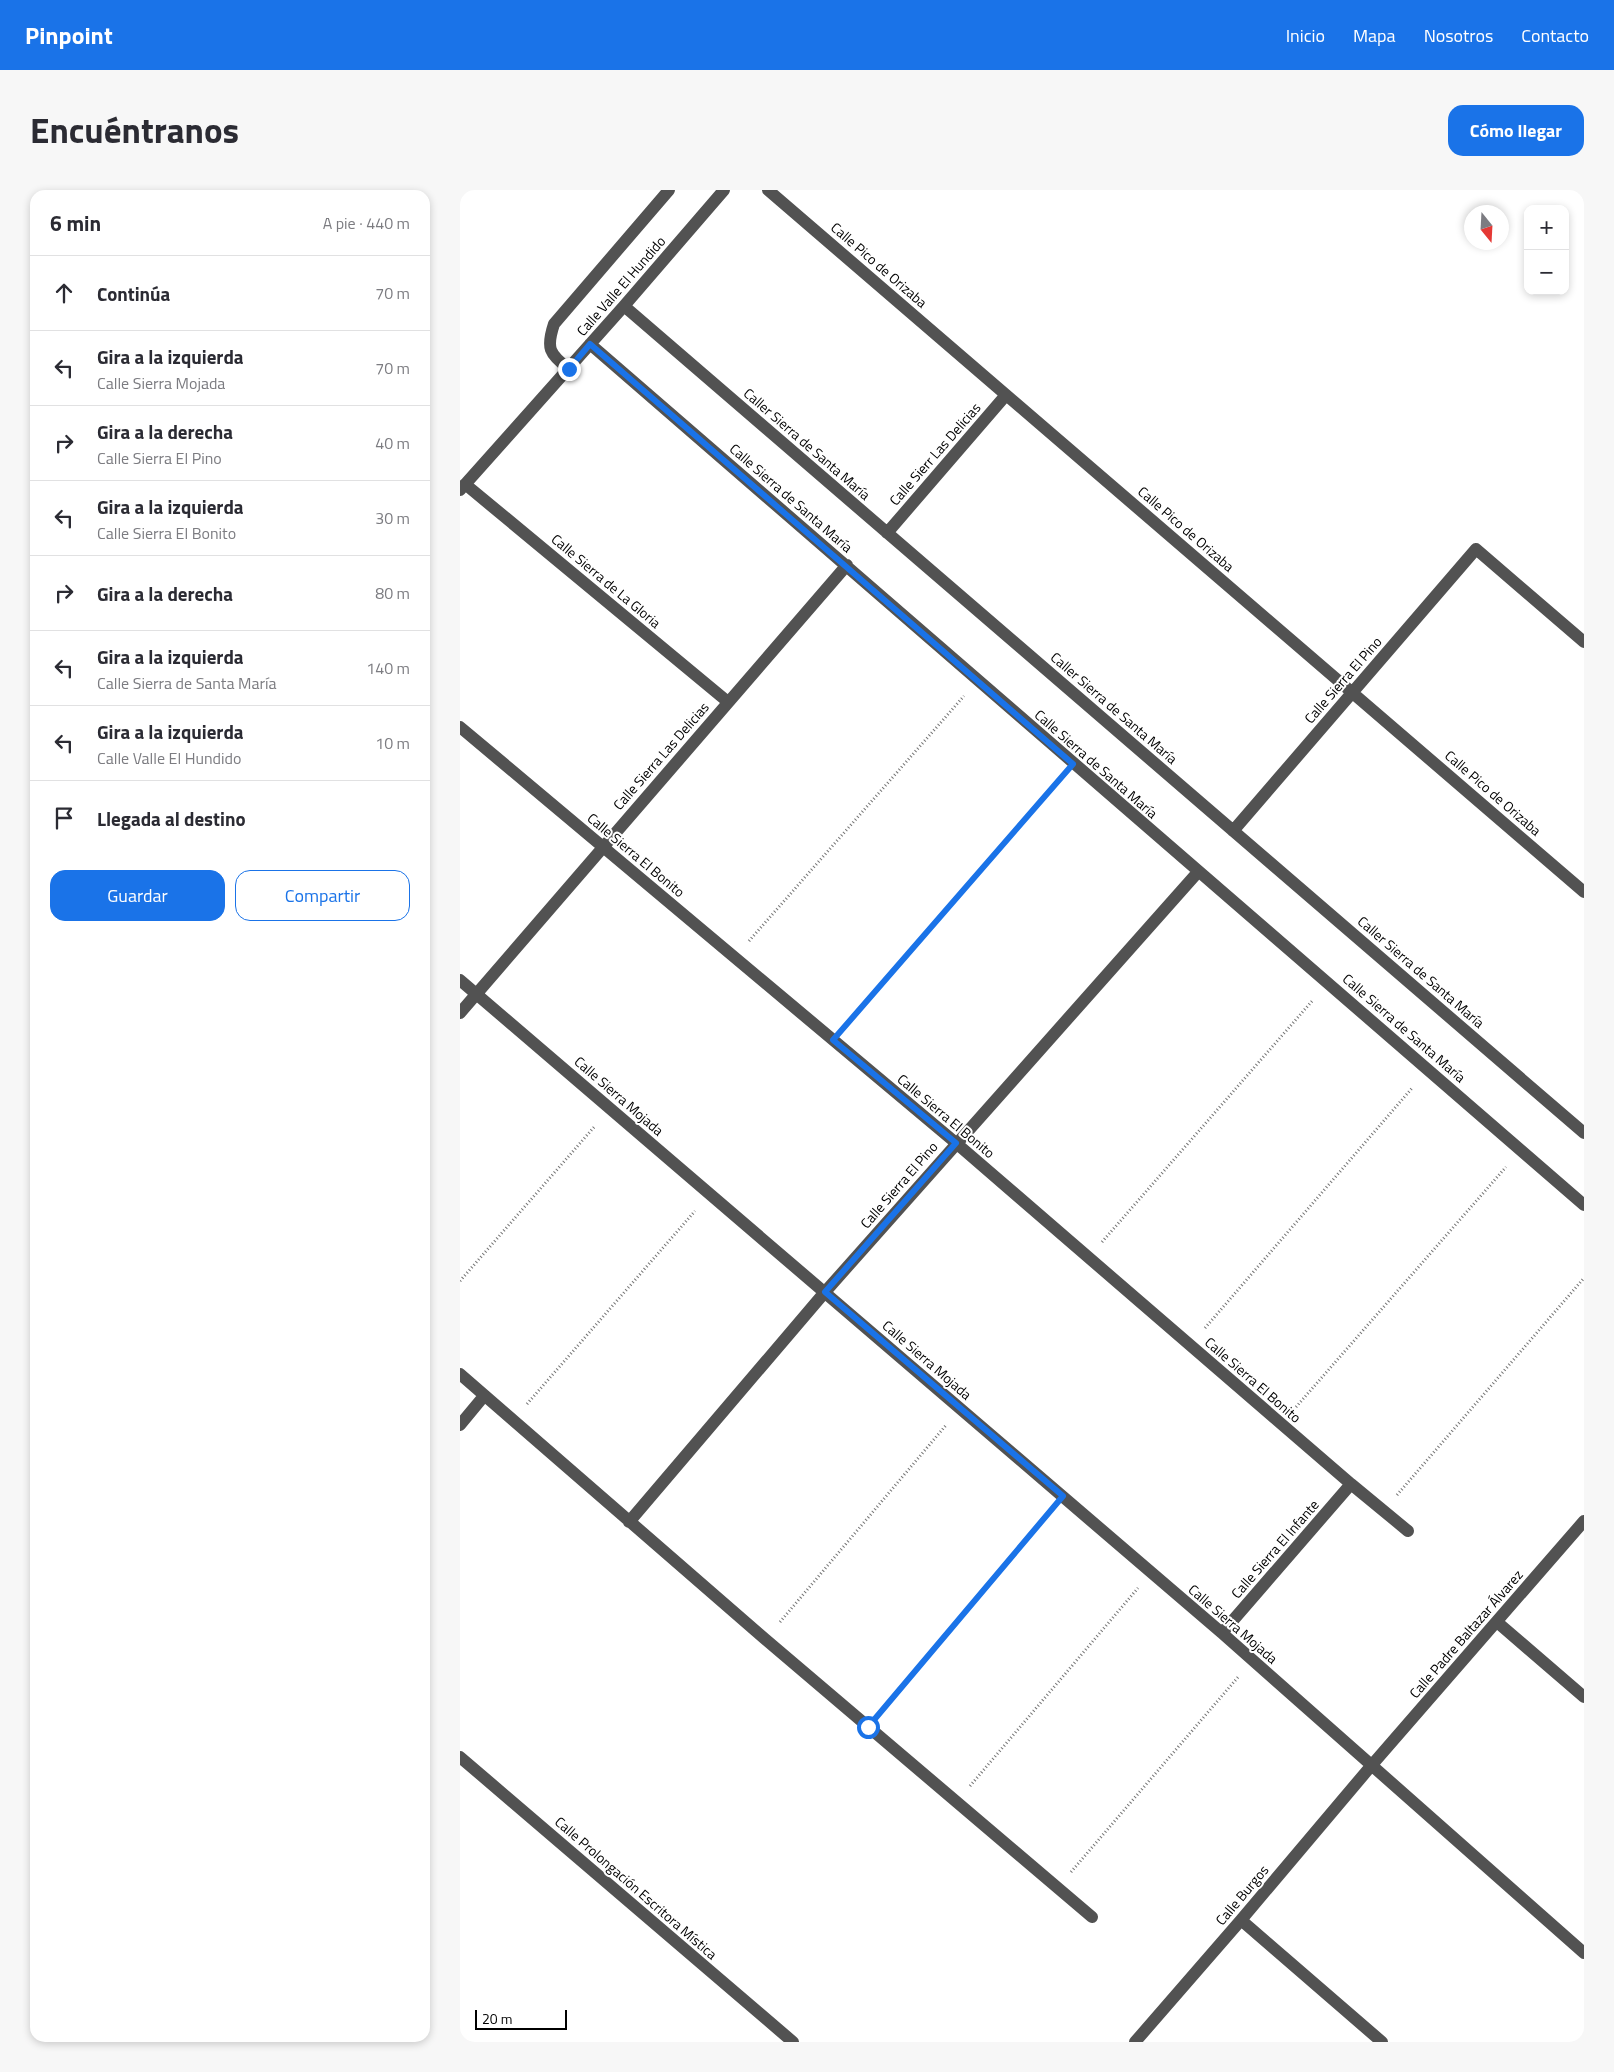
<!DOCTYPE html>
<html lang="es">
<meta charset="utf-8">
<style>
body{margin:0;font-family:"Titillium Web",sans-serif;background:#f7f7f7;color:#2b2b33}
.controls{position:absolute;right:15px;top:15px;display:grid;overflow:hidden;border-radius:10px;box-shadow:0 2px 8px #0003}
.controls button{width:45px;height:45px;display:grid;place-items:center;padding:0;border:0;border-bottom:1px solid #e1e1e2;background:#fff;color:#2b2b33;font:25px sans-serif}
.compass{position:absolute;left:1004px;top:15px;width:45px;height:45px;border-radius:50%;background:#fff;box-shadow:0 2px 8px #0003;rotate:162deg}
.scale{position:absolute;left:15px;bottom:12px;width:92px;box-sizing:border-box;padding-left:5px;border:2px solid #000;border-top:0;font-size:14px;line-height:18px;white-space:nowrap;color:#000;-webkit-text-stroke:4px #fff;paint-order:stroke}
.stop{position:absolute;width:15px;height:15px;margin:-11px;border:4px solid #1a73e8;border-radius:50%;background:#fff}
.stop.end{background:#1a73e8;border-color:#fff;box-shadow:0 1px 5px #0008}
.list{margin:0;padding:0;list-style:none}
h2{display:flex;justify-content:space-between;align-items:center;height:65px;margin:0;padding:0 20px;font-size:21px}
h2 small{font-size:16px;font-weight:400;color:#7c7c81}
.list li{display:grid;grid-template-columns:32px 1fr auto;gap:15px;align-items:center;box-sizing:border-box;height:75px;padding:0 20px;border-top:1px solid #e1e1e2}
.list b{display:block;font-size:19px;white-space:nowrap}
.list p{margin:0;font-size:16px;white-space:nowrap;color:#7c7c81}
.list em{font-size:16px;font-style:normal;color:#7c7c81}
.actions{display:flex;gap:10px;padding:15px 20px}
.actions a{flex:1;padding:11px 0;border:1px solid #1a73e8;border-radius:15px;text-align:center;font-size:18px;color:#1a73e8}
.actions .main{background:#1a73e8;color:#fff}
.icon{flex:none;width:28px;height:28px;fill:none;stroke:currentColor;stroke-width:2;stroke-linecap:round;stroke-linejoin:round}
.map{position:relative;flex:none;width:1124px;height:1852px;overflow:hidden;border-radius:15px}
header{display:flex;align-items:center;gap:30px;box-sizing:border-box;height:70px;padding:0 25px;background:#1a73e8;color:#fff}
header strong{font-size:24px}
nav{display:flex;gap:28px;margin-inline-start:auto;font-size:18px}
.intro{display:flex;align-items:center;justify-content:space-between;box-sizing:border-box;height:120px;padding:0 30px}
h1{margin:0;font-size:35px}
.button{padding:12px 22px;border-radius:15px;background:#1a73e8;color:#fff;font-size:18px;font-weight:700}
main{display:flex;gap:30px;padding:0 30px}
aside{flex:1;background:#fff;border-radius:15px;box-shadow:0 2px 8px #0003}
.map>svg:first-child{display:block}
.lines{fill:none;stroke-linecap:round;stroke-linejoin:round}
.path{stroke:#747474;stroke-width:3;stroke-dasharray:1 2.5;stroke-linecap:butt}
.minor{stroke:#525252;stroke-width:12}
.route{stroke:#1a73e8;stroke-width:6}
.labels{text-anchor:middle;stroke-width:4;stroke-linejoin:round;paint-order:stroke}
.street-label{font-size:14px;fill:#000;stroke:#fff}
</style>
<header>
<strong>Pinpoint</strong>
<nav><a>Inicio</a><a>Mapa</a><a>Nosotros</a><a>Contacto</a></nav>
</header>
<div class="intro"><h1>Encuéntranos</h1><a class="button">Cómo llegar</a></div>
<main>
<aside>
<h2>6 min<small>A pie · 440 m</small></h2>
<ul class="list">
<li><svg class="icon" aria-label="ahead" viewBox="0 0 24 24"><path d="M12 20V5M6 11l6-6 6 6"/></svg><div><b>Continúa</b></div><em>70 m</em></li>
<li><svg class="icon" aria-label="left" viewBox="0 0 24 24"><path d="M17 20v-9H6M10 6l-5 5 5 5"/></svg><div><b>Gira a la izquierda</b><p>Calle Sierra Mojada</p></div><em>70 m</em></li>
<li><svg class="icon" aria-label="right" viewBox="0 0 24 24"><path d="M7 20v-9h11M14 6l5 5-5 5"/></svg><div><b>Gira a la derecha</b><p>Calle Sierra El Pino</p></div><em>40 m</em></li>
<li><svg class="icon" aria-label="left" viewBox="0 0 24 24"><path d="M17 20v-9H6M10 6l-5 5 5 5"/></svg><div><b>Gira a la izquierda</b><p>Calle Sierra El Bonito</p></div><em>30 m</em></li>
<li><svg class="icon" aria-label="right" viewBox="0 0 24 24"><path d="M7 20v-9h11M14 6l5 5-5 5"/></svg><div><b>Gira a la derecha</b></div><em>80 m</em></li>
<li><svg class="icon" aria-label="left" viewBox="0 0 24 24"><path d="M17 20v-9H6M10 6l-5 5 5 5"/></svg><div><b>Gira a la izquierda</b><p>Calle Sierra de Santa María</p></div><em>140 m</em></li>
<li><svg class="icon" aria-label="left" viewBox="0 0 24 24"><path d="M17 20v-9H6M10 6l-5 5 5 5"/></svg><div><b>Gira a la izquierda</b><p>Calle Valle El Hundido</p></div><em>10 m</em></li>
<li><svg class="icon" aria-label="arrive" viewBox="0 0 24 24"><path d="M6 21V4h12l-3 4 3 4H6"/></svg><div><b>Llegada al destino</b></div></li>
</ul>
<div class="actions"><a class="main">Guardar</a><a>Compartir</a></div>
</aside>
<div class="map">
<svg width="1124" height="1852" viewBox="0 0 1124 1852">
<rect width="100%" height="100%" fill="#fff"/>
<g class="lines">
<path class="path" d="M289,751l215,-245
M387,834l213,-245
M642,1052l211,-242
M0,1091l135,-155
M745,1138l208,-241
M67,1214l168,-193
M836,1217l210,-240
M937,1305l187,-217
M320,1432l167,-198
M423,1519l165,-195
M510,1596l168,-198
M611,1682l168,-196"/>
<path class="minor" d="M308,0l816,702
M164,116l960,827
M130,154l994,861
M109,179c-20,-15 -23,-21 -15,-45l115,-134
M5,294l263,218
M0,300l164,-184 100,-116
M427,343l119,-138
M0,537l496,416 395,341 57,47
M773,641l243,-282 108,93
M0,790l762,653 362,320
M0,823l387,-448
M0,1184l305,265 327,278
M0,1235l24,-29
M169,1332l196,-230 373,-420
M1037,1432l87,75
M762,1443l129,-149
M0,1567l333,285
M781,1730l141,122
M675,1852l106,-122 130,-154 213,-245"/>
</g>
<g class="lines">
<path class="route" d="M109,179l21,-25 483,420 -240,276 123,103 -131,149 238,204 -195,231"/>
</g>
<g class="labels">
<g class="street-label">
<text transform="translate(419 75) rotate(41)" y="5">Calle Pico de Orizaba</text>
<text transform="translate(161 96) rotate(-49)" y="5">Calle Valle El Hundido</text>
<text transform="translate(347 254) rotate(41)" y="5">Caller Sierra de Santa María</text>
<text transform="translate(475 264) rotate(-49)" y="5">Calle Sierr Las Delicias</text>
<text transform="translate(331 308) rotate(41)" y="5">Calle Sierra de Santa María</text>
<text transform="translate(726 339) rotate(41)" y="5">Calle Pico de Orizaba</text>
<text transform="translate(146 391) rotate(40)" y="5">Calle Sierra de La Gloria</text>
<text transform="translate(883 490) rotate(-49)" y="5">Calle Sierra El Pino</text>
<text transform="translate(654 518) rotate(41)" y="5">Caller Sierra de Santa María</text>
<text transform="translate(201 566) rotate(-49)" y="5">Calle Sierra Las Delicias</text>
<text transform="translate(636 574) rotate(41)" y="5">Calle Sierra de Santa María</text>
<text transform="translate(1033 603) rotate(41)" y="5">Calle Pico de Orizaba</text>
<text transform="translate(176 665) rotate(40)" y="5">Calle Sierra El Bonito</text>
<text transform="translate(961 782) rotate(41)" y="5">Caller Sierra de Santa María</text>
<text transform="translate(944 838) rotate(41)" y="5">Calle Sierra de Santa María</text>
<text transform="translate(159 906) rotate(41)" y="5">Calle Sierra Mojada</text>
<text transform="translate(486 926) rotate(40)" y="5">Calle Sierra El Bonito</text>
<text transform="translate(439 995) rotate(-49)" y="5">Calle Sierra El Pino</text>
<text transform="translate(467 1170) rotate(41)" y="5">Calle Sierra Mojada</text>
<text transform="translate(793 1190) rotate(41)" y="5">Calle Sierra El Bonito</text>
<text transform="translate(815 1359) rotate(-49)" y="5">Calle Sierra El Infante</text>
<text transform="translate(773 1434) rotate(41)" y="5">Calle Sierra Mojada</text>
<text transform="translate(1006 1444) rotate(-49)" y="5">Calle Padre Baltazar Álvarez</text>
<text transform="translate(176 1698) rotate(41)" y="5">Calle Prolongación Escritora Mística</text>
<text transform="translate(782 1705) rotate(-50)" y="5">Calle Burgos</text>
</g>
</g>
</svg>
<div class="controls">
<button>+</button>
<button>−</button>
</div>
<svg class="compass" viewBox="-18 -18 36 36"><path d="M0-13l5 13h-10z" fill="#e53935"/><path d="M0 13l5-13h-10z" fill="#7c7c81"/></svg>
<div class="scale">20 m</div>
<div class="stop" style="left:408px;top:1537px"></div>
<div class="stop end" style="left:109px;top:179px"></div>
</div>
</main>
